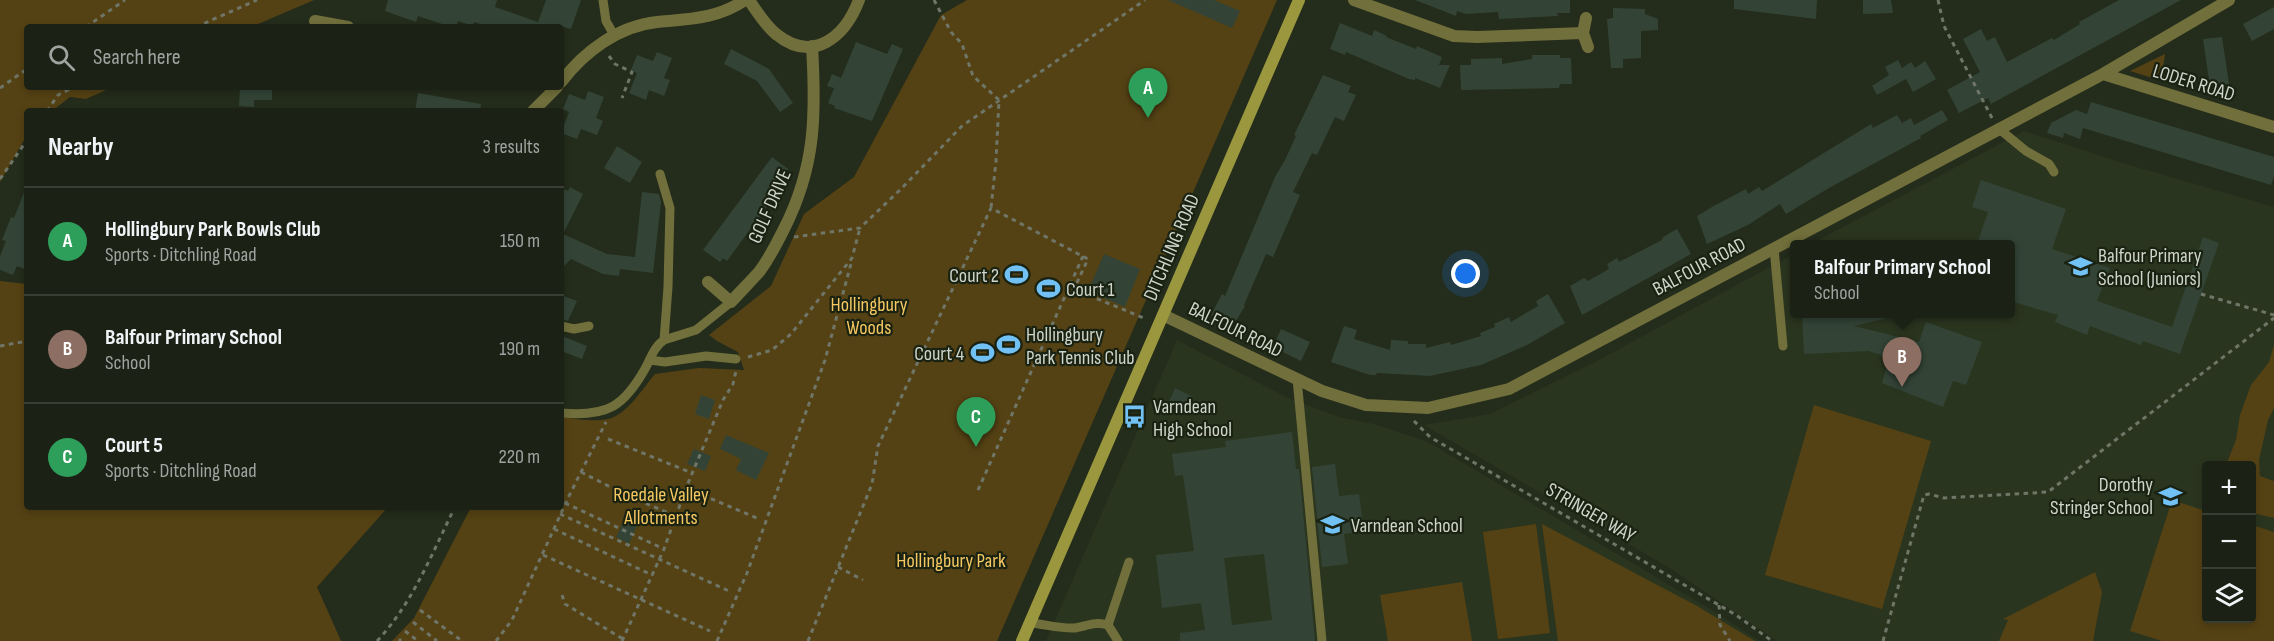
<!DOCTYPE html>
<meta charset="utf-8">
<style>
body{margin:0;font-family:"Sofia Sans Condensed",sans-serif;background:#282e22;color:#f1f3f6}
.controls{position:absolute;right:18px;bottom:18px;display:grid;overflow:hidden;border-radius:6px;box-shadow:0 3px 9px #0003}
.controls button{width:54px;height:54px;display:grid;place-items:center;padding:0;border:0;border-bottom:2px solid #393e34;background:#1b2114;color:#f1f3f6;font:30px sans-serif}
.you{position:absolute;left:1466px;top:274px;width:21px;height:21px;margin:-15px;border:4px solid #fff;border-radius:50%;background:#1a73e8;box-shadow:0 0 0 9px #1a73e833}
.badge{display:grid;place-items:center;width:39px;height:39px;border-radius:50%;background:#0f766e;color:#fff;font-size:20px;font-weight:700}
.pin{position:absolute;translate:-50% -50px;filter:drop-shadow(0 2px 3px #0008)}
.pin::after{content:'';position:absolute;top:32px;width:21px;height:18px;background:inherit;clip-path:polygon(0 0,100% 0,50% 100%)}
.popup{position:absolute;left:1790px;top:240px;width:225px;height:78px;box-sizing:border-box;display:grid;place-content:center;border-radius:6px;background:#1b2114;filter:drop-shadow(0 2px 4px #0005);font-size:20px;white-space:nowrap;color:#a0a3a0}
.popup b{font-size:22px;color:#f1f3f6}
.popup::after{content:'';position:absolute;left:50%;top:100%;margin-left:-12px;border:12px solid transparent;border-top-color:#1b2114}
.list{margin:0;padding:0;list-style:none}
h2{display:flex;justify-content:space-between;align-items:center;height:78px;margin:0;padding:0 24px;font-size:26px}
h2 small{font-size:20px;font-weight:400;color:#a0a3a0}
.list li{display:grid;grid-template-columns:39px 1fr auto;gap:18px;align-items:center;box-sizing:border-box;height:108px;padding:0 24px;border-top:2px solid #393e34}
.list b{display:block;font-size:22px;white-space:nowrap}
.list p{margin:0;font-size:20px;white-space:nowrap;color:#a0a3a0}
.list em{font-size:20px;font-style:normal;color:#a0a3a0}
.icon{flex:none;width:33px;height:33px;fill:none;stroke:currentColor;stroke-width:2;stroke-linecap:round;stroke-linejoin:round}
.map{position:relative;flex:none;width:2274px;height:641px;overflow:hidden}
.search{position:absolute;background:#1b2114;box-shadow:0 3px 9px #0003;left:24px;top:24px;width:540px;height:66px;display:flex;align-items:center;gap:15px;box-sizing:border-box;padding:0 21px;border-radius:6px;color:#a0a3a0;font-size:22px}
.panel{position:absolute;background:#1b2114;box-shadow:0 3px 9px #0003;left:24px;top:108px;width:540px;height:402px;border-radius:6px}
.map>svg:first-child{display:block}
.built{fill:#2a351f;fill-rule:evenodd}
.green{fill:#554214}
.building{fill:#334436;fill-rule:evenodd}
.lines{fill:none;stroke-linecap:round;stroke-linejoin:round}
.path{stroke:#6f7668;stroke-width:3;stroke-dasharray:4.5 4.5;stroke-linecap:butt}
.lane{stroke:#716f3b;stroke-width:9}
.street{stroke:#716f3b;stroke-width:12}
.secondary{stroke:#9a973f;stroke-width:12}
.labels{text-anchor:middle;stroke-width:4.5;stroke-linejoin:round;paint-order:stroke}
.street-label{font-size:20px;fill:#d0d5cb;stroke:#1a2212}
.poi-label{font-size:20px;fill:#d0d5cb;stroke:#1a2212;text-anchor:start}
.park-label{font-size:20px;fill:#f6c861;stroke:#1a2212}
</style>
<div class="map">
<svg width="2274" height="641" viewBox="0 0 2274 641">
<rect width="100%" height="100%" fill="#242c1b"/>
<path class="built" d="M2024,131l102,33 148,43v434h-497l-104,-71 -249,-145 66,-11 105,-52 199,-108v60h216v-70h-199zM2206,466h46v152h-46z
M1177,340l111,58 51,19 35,7 54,18 282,167 50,32h-714z"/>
<path class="green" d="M0,0h314l-63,27h-224v60h86l-27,12 -16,-2 -18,14h-25v24l-27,47z
M967,0h310l-280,641h-605l22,-23 57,-111h90v-90c15,2 32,5 47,2 19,-4 35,-31 47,-45l44,-6 45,2 -6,-18 -21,-11 -8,-6 62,-49 33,-72 50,-37 87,-162z
M2165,54l-2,15 5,14 -38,-12z
M0,281l27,3v223h361l-71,80 24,54h-341z
M2274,345v63l-6,12 -9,40 1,16 14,5v37l-22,-5v-47l-26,-1 10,-25 4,-25 11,-30 18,-23z
M1814,405l117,36 -49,168 -117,-34z
M2172,500l34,11v107h46v-93l22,7v109h-112l-32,-10z
M1536,524l14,109 -52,6 -15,-107z
M1542,524l155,82 58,35h-197z
M2095,572l7,20 -9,49h-94l9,-21 -5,-1z
M1462,582l10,59h-84l-8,-46z"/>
<path class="building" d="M388,0h109l-2,7 43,15 8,-22h35l-10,29 -7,-2h-74l-16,-5 -1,4 -15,-5 -2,6h-5l-33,-11 -2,6 -31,-11z
M1168,0h46l26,11 -8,17z
M1415,0h155v13h-13l1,3 -59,3 -1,-7 -32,2 -9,-3 -1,5z
M1734,0h83l-1,19 -82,-10z
M1863,0h28l2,13 -30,1z
M2119,0h62l-190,104 -3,-6 -29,15 -12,-23 33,-18 -17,-33 18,-10 6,12 8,-4 12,25 45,-24 2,2 26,-16 -1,-2z
M2274,7v22l-22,12 -9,-17z
M1613,8l32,1v5l13,5v11l-17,1v27l-18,1v9h-12l-4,-49 6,-1z
M1340,23l32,13 2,-6 13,6 -1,1 30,12 1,-3 25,11 -3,8h11l-10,23 -25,-10v2l-6,-1 -63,-27 -1,3 -15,-6z
M2222,37l7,47 -19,3 -7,-48z
M856,42l31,12 5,-10 11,5 -31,72 -38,-13 1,-2 -7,-3 6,-15 -7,-2 5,-12 9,4z
M731,49l38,20 24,34 -13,9 -23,-31 -33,-17z
M657,52l15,6 -8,20 6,2 -6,16 -15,-6 -3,10 -17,-7 8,-20 -6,-3 6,-15 16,6z
M1532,55h28v3h11l1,26h-12l-1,4 -98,2 -1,-25h11v-6l31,-1v6l30,-5z
M1898,60l4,8 9,-6 4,6 10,-7 11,18 -23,13 -7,-13 -29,16 -5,-9 17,-11 -4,-8z
M1323,75l28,11 -3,6 8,3 -12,26 -9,-4 -18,38 -5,-2 -19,39 7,3 -27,62 -7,-3 -22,51 1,1 -12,20 -22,-11 11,-21 3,2 50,-119 10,-17 11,-24 -2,-1z
M240,87h32v13h-18v7l-15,-1z
M588,91l16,6 -8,21 7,3 -6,14 -16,-6 -4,10 -16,-6 8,-21 -6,-3 6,-15 16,6z
M418,93l63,11 -1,7h-65z
M2091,102l183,55v19l-3,9 -188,-57 -3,11 -16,-6 -1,5 -16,-5 4,-10 25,-13 11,4z
M1942,110l6,10 -28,16 1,2 -92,50 -43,26 -6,-10 -32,21 -41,19 -10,-28 15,-9 34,-18 2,5 11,-7 3,4 109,-67 2,4 24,-13 5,8 9,-5 3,7z
M617,146l25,16 -12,21 -26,-15z
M772,157l16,12 -3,4 4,3 -62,85 -4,-3 -3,4 -17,-12z
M1981,180l85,29 -14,40 58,19 -13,33 75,26 31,-90 16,6 -39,111 -37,-13 -2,4 -51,-19 -3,9 -32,-13 3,-7 -48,-14v-57h-33l11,-32 -16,-5z
M26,187l1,83 -10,-4 -4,9 -13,-5v-14l6,-15 -4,-1 9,-23 3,1z
M570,187l13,7 -20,40 44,20 28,3 7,-65 17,2 2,8 -8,71 -33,-4 -1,7 -16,-2 -32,-15 -10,10v-81l7,3z
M1677,229l14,25 -109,61 -12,-29 14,-8 4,3 21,-12 -2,-5 10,-6 2,4 43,-22 1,-3z
M1104,254l36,15 -15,38 -37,-16z
M1548,294l17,29 -38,22 -46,20 -51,11 -53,-3 -1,2h-6l-39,-13 13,-36 13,4 -3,9 36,11 1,-10 17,1v3h18v4l24,-6 1,3 30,-9 -1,-3 15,-6 -1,-3 15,-7 2,5 27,-16 -2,-5z
M561,295l16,6 -9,20 -7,-2z
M1802,314h81l1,5 -30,7 65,16 7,-20 56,20 -16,43 -13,-4 -10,26 -61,-24 7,-25 -20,-7 -65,3z
M1281,329l29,13 -9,19 -28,-14z
M561,333h2l-1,3 25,10 -5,13 -21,-8z
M1175,388l18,9 -7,16 -18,-9z
M701,395l14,5 -6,19 -14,-5z
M1292,432l4,37h3l16,172h-135v-8l25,-3 -4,-27 -39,5 -6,-53 38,-4 -11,-76 -8,1 -3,-22 54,-7 -1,-6zM1264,554l8,66 -40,5 -8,-67z
M726,435l43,18 -13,27 -20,-10 5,-11 -21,-10z
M694,449l17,7 -6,15 -18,-7z
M1335,464l4,32 20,-2 5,37 -20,3 4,30 -26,3 -10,-100z
M626,516l13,5 -10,23 -13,-7z"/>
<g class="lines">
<path class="path" d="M934,0l17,32 11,12 11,32 26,24 -3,61 -5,47
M1938,0l6,26 48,92
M86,27l39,-27
M196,27l61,-27
M609,56l6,8 17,8 -10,26
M0,88l27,-19
M47,111l11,-16 16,-8
M0,179l27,-39
M794,237l66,-9 41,-39 61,-63 183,-126
M2201,294l73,21
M0,346l27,-5
M748,357l24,-7 19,-16 61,-76 8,-30
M1414,421l16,16 306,178 36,26
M608,439l84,34
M581,472l45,23 50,21
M686,488l71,30
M978,490l105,-234
M565,503l99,46
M560,514l169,77
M554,529l98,46
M543,555l167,76
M838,567l25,13
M562,595l3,9 58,35
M1719,605l1,20 10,16
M420,610l42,31
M413,622l24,19
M405,631l13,10
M399,639l2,2
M377,641c36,-38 55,-88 78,-134
M496,641l16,-21 57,-124 37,-74
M622,641l42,-92 22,-61 37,-88 10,-16 3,-13
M717,641l30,-68 78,-213 27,-100
M808,641l64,-157 6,-38 113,-238 97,51 -14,30 72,30
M1883,641l41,-146 5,-1 15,4 104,-6 226,-174"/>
<path class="lane" d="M603,0l3,21 8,14
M1998,128l28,23 23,13 5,8
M1774,248l9,98
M561,326l13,3 15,-3
M664,340l32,-10 35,-28
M650,360l15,2 41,-6 30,3
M1297,379l25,262
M561,413c46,4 63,-6 85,-46 5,-10 9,-21 18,-27l4,-53 2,-79 -10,-34
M1030,623c14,1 31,6 45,5 12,-2 20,-7 33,-3l10,16
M1108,625l21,-63"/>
<path class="street" d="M749,0c8,12 16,25 27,34 37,30 69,3 83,-34
M1354,0l100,36 23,1 106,-4
M1586,18l-3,15 5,14
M315,21l33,6
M2103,74l171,53
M561,82c23,-30 57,-56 96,-60 32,-3 60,-3 88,-22
M533,111l24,-24
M708,282l23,20c9,-10 19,-20 28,-30 10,-13 18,-29 25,-43 32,-63 32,-115 28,-183
M1163,315l159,76 44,14 62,3 81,-19 594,-315 126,-74"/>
<path class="secondary" d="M1022,641l277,-641"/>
</g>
<defs>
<symbol id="school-bare" viewBox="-9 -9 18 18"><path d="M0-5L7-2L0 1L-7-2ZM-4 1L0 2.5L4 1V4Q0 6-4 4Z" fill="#72c1f5" stroke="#1a2212" stroke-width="2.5" paint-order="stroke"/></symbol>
<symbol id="stadium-bare" viewBox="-9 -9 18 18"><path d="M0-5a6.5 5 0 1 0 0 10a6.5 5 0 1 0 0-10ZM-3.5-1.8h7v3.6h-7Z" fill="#72c1f5" stroke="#1a2212" stroke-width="2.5" paint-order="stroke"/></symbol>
<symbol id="bus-bare" viewBox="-9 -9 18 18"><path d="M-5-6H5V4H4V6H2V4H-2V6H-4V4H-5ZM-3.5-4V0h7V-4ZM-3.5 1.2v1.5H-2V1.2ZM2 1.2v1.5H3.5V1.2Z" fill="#72c1f5" stroke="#1a2212" stroke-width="2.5" paint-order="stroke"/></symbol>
</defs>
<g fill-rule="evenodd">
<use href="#school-bare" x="2064" y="250" width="33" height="33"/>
<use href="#stadium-bare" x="1000" y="258" width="33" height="33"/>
<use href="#stadium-bare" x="1032" y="272" width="33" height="33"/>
<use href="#stadium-bare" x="992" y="328" width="33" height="33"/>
<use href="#stadium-bare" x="966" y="336" width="33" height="33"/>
<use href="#bus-bare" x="1118" y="400" width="33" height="33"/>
<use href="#school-bare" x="2154" y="480" width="33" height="33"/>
<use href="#school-bare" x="1316" y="508" width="33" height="33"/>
</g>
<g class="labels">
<g class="street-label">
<text transform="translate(2194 82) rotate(17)" y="7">LODER ROAD</text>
<text transform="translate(769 206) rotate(-66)" y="7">GOLF DRIVE</text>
<text transform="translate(1171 247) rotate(-67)" y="7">DITCHLING ROAD</text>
<text transform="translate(1699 266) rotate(-28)" y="7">BALFOUR ROAD</text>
<text transform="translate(1236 329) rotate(26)" y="7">BALFOUR ROAD</text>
<text transform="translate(1591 512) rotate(30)" y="7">STRINGER WAY</text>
</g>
<g class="poi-label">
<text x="2098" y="262">Balfour Primary<tspan x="2098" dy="23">School (Juniors)</tspan></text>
<text x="999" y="282" text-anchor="end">Court 2</text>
<text x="1066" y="296">Court 1</text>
<text x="1026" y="341">Hollingbury<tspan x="1026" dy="23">Park Tennis Club</tspan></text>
<text x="964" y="360" text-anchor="end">Court 4</text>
<text x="1153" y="413">Varndean<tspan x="1153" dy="23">High School</tspan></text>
<text x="2153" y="491" text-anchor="end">Dorothy<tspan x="2153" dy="23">Stringer School</tspan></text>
<text x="1351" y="532">Varndean School</text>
</g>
<g class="park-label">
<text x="869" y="311">Hollingbury<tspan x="869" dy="23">Woods</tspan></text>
<text x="661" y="501">Roedale Valley<tspan x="661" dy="23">Allotments</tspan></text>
<text x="951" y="567">Hollingbury Park</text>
</g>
</g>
</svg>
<div class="controls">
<button>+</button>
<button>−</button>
<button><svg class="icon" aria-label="layers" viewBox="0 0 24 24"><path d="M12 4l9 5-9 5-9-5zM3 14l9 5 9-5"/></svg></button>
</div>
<div class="you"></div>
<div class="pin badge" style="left:1148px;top:118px;background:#2e9e5b">A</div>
<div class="pin badge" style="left:1902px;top:387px;background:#8d6e63">B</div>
<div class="popup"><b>Balfour Primary School</b>School</div>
<div class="pin badge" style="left:976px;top:447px;background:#2e9e5b">C</div>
<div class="search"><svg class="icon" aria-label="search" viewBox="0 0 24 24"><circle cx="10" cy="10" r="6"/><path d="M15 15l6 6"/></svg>Search here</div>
<section class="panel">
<h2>Nearby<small>3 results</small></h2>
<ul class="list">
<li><span class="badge" style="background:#2e9e5b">A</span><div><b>Hollingbury Park Bowls Club</b><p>Sports · Ditchling Road</p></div><em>150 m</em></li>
<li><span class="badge" style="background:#8d6e63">B</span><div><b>Balfour Primary School</b><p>School</p></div><em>190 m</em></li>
<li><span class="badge" style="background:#2e9e5b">C</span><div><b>Court 5</b><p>Sports · Ditchling Road</p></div><em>220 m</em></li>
</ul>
</section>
</div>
